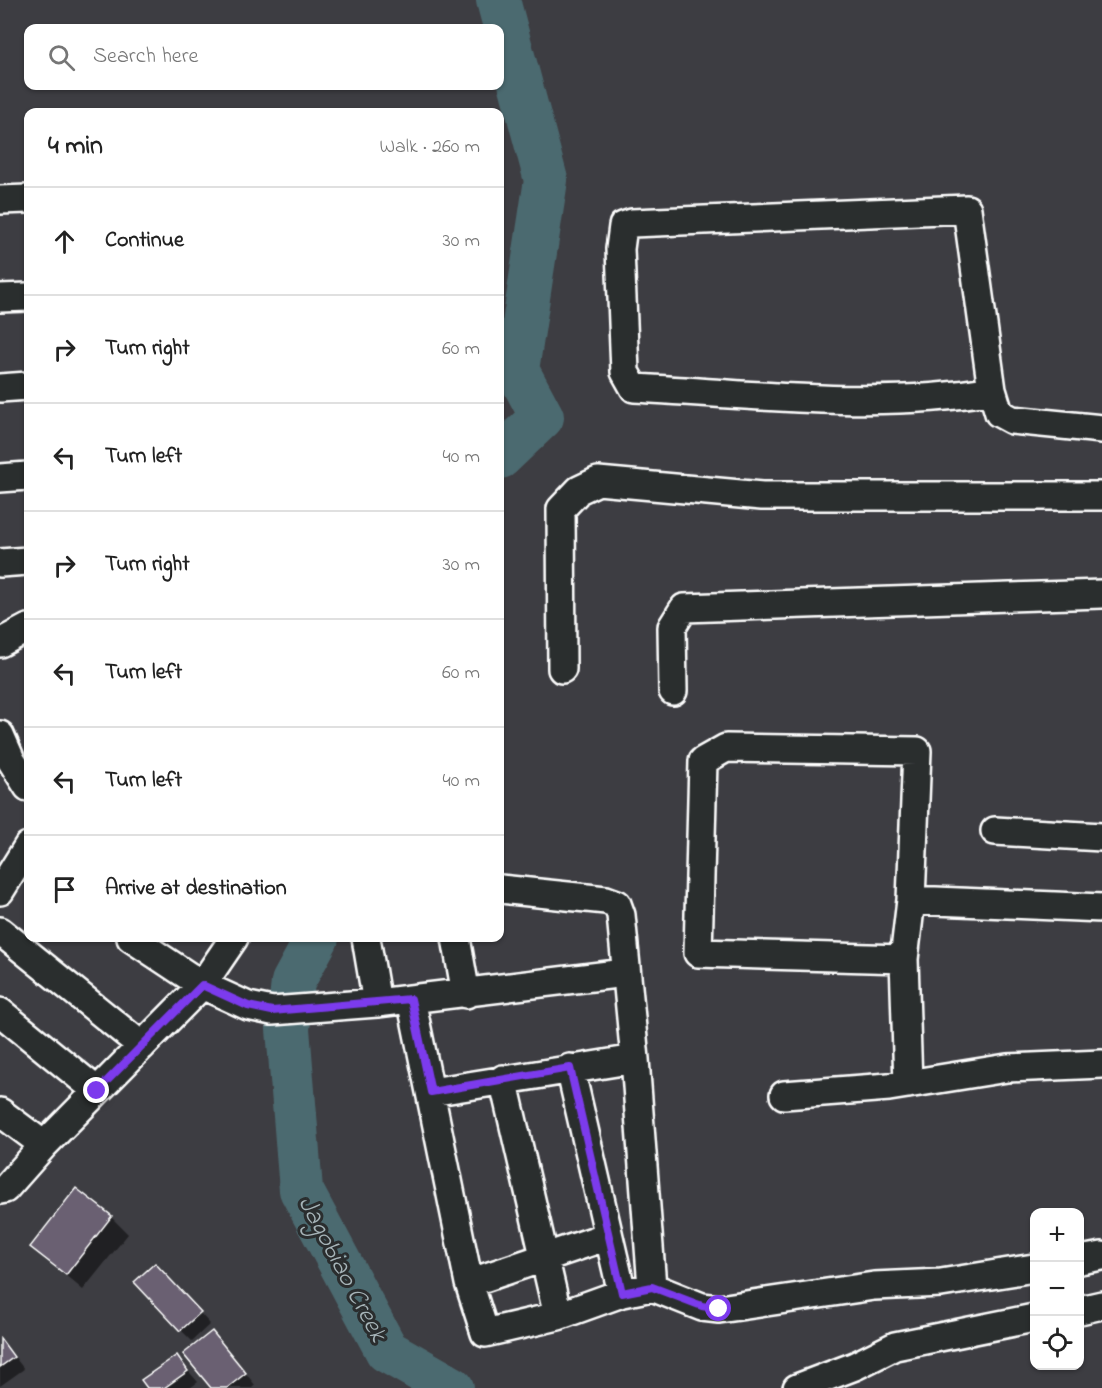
<!DOCTYPE html>
<meta charset="utf-8">
<style>
body{margin:0;font-family:"Indie Flower",sans-serif;background:#f6f6f6;color:#222}
.controls{position:absolute;right:18px;bottom:18px;display:grid;overflow:hidden;border-radius:12px;box-shadow:0 2px 4px #0004}
.controls button{width:54px;height:54px;display:grid;place-items:center;padding:0;border:0;border-bottom:2px solid #e0e0e0;background:#fff;color:#222;font:30px sans-serif}
.stop{position:absolute;width:18px;height:18px;margin:-14px;border:4px solid #7c3aed;border-radius:50%;background:#fff}
.stop.end{background:#7c3aed;border-color:#fff;box-shadow:0 2px 6px #0008}
.list{margin:0;padding:0;list-style:none}
h2{display:flex;justify-content:space-between;align-items:center;height:78px;margin:0;padding:0 24px;font-size:26px}
h2 small{font-size:20px;font-weight:400;color:#767676}
.list li{display:grid;grid-template-columns:39px 1fr auto;gap:18px;align-items:center;box-sizing:border-box;height:108px;padding:0 24px;border-top:2px solid #e0e0e0}
.list b{display:block;font-size:22px;white-space:nowrap}
.list em{font-size:20px;font-style:normal;color:#767676}
.icon{flex:none;width:33px;height:33px;fill:none;stroke:currentColor;stroke-width:2;stroke-linecap:round;stroke-linejoin:round}
.map{position:relative;flex:none;width:1102px;height:1388px;overflow:hidden}
.search{position:absolute;background:#fff;box-shadow:0 2px 4px #0004;left:24px;top:24px;width:480px;height:66px;display:flex;align-items:center;gap:15px;box-sizing:border-box;padding:0 21px;border-radius:12px;color:#767676;font-size:22px}
.panel{position:absolute;background:#fff;box-shadow:0 2px 4px #0004;left:24px;top:108px;width:480px;height:834px;border-radius:12px}
.map>svg:first-child{display:block}
.shadow{fill:#0007}
.lines{fill:none;stroke-linecap:round;stroke-linejoin:round}
.river{stroke:#4c6a70;stroke-width:44}
.building{fill:#6a6172;stroke:#fff;stroke-width:1.5}
.street-casing{stroke:#fff;stroke-width:32}
.street{stroke:#2a2d2e;stroke-width:27}
.route{stroke:#7c3aed;stroke-width:8}
.labels{text-anchor:middle;stroke-width:6;stroke-linejoin:round;paint-order:stroke}
.water-label{font-size:26px;font-style:italic;fill:#a6b4b8;stroke:#2a2d2e}
</style>
<div class="map">
<svg width="1102" height="1388" viewBox="0 0 1102 1388">
<rect width="100%" height="100%" fill="#3d3d42"/>
<filter id="ink" filterUnits="userSpaceOnUse"><feTurbulence type="fractalNoise" baseFrequency=".0167" numOctaves="2"/><feDisplacementMap in="SourceGraphic" scale="12" xChannelSelector="R" yChannelSelector="G"/><feConvolveMatrix kernelMatrix="1 2 1 2 8 2 1 2 1" color-interpolation-filters="sRGB"/></filter>
<g filter="url(#ink)">
<path class="shadow" d="M111,1217l17,17 -45,56 -51,-43z
M166,1276l44,48 -18,17 -11,-11z
M0,1338l24,31 -24,17z
M223,1344l32,41 -3,3h-39z
M176,1357l22,25 -8,6h-41z"/>
<g class="lines">
<path class="river" d="M498,0l48,180 -29,190 25,47 -42,40
M317,938l-24,44 -5,47 13,161 86,161 65,37"/>
</g>
<path class="building" d="M76,1188l36,28 -46,59 -36,-28z
M155,1263l46,49 -21,19 -46,-49z
M212,1331l34,42 -19,15h-16l-28,-34z
M0,1338l14,19 -14,10z
M177,1355l11,16 -24,17h-17l-6,-8z"/>
<g class="lines">
<defs>
<path id="street" d="M0,200l28,-1
M0,298l28,-1
M0,388l28,-2
M992,390c-114,20 -242,4 -358,-2l-9,-16 -5,-123 3,-23 9,-3 335,-14 25,181 7,23 13,7 90,9
M0,478l28,-2
M0,563l28,-2
M0,643l28,-15
M562,669l-1,-160 18,-19 19,-9 164,15h340
M673,691l-1,-64 12,-19 418,-14
M0,735l11,25 17,27
M995,831l107,6
M500,889l106,11 11,4 4,11 14,144 17,228
M0,891l28,-45
M911,900l191,8
M0,931l142,115
M131,938l71,47 46,21 24,5 105,-8 248,-30
M366,938l11,65
M456,938l10,56
M904,959l-206,-6 5,-192 23,-13 191,3 -6,149 -7,59 4,125
M411,999l58,284 16,50 73,-17 64,-23 30,-6 50,20 17,2 155,-23 67,-3 93,-15
M0,1012l97,79
M570,1068l52,225
M503,1079l55,237
M431,1092l204,-33
M784,1095l105,-8 118,-19 95,-4
M0,1112l44,33
M0,1190l5,-1 39,-44 158,-160 32,-47
M1080,1260l22,-4
M469,1283l139,-47
M1080,1310l22,-5
M797,1388l58,-22 40,-20 139,-28"/>
</defs>
<use href="#street" class="street-casing"/>
<use href="#street" class="street"/>
</g>
</g>
<g class="lines" filter="url(#ink)">
<path class="route" d="M97,1091l105,-106 46,21 24,5 139,-12 20,93 139,-24 52,225 30,-6 50,19 17,3"/>
</g>
<g class="labels">
<g class="water-label">
<text transform="translate(344 1268) rotate(62)" y="9">Jagobiao Creek</text>
</g>
</g>
</svg>
<div class="controls">
<button>+</button>
<button>−</button>
<button><svg class="icon" aria-label="locate" viewBox="0 0 24 24"><circle cx="12" cy="12" r="6"/><path d="M12 2v4M12 18v4M2 12h4M18 12h4"/></svg></button>
</div>
<div class="stop" style="left:719px;top:1309px"></div>
<div class="stop end" style="left:97px;top:1091px"></div>
<div class="search"><svg class="icon" aria-label="search" viewBox="0 0 24 24"><circle cx="10" cy="10" r="6"/><path d="M15 15l6 6"/></svg>Search here</div>
<section class="panel">
<h2>4 min<small>Walk · 260 m</small></h2>
<ul class="list">
<li><svg class="icon" aria-label="ahead" viewBox="0 0 24 24"><path d="M12 20V5M6 11l6-6 6 6"/></svg><div><b>Continue</b></div><em>30 m</em></li>
<li><svg class="icon" aria-label="right" viewBox="0 0 24 24"><path d="M7 20v-9h11M14 6l5 5-5 5"/></svg><div><b>Turn right</b></div><em>60 m</em></li>
<li><svg class="icon" aria-label="left" viewBox="0 0 24 24"><path d="M17 20v-9H6M10 6l-5 5 5 5"/></svg><div><b>Turn left</b></div><em>40 m</em></li>
<li><svg class="icon" aria-label="right" viewBox="0 0 24 24"><path d="M7 20v-9h11M14 6l5 5-5 5"/></svg><div><b>Turn right</b></div><em>30 m</em></li>
<li><svg class="icon" aria-label="left" viewBox="0 0 24 24"><path d="M17 20v-9H6M10 6l-5 5 5 5"/></svg><div><b>Turn left</b></div><em>60 m</em></li>
<li><svg class="icon" aria-label="left" viewBox="0 0 24 24"><path d="M17 20v-9H6M10 6l-5 5 5 5"/></svg><div><b>Turn left</b></div><em>40 m</em></li>
<li><svg class="icon" aria-label="arrive" viewBox="0 0 24 24"><path d="M6 21V4h12l-3 4 3 4H6"/></svg><div><b>Arrive at destination</b></div></li>
</ul>
</section>
</div>
